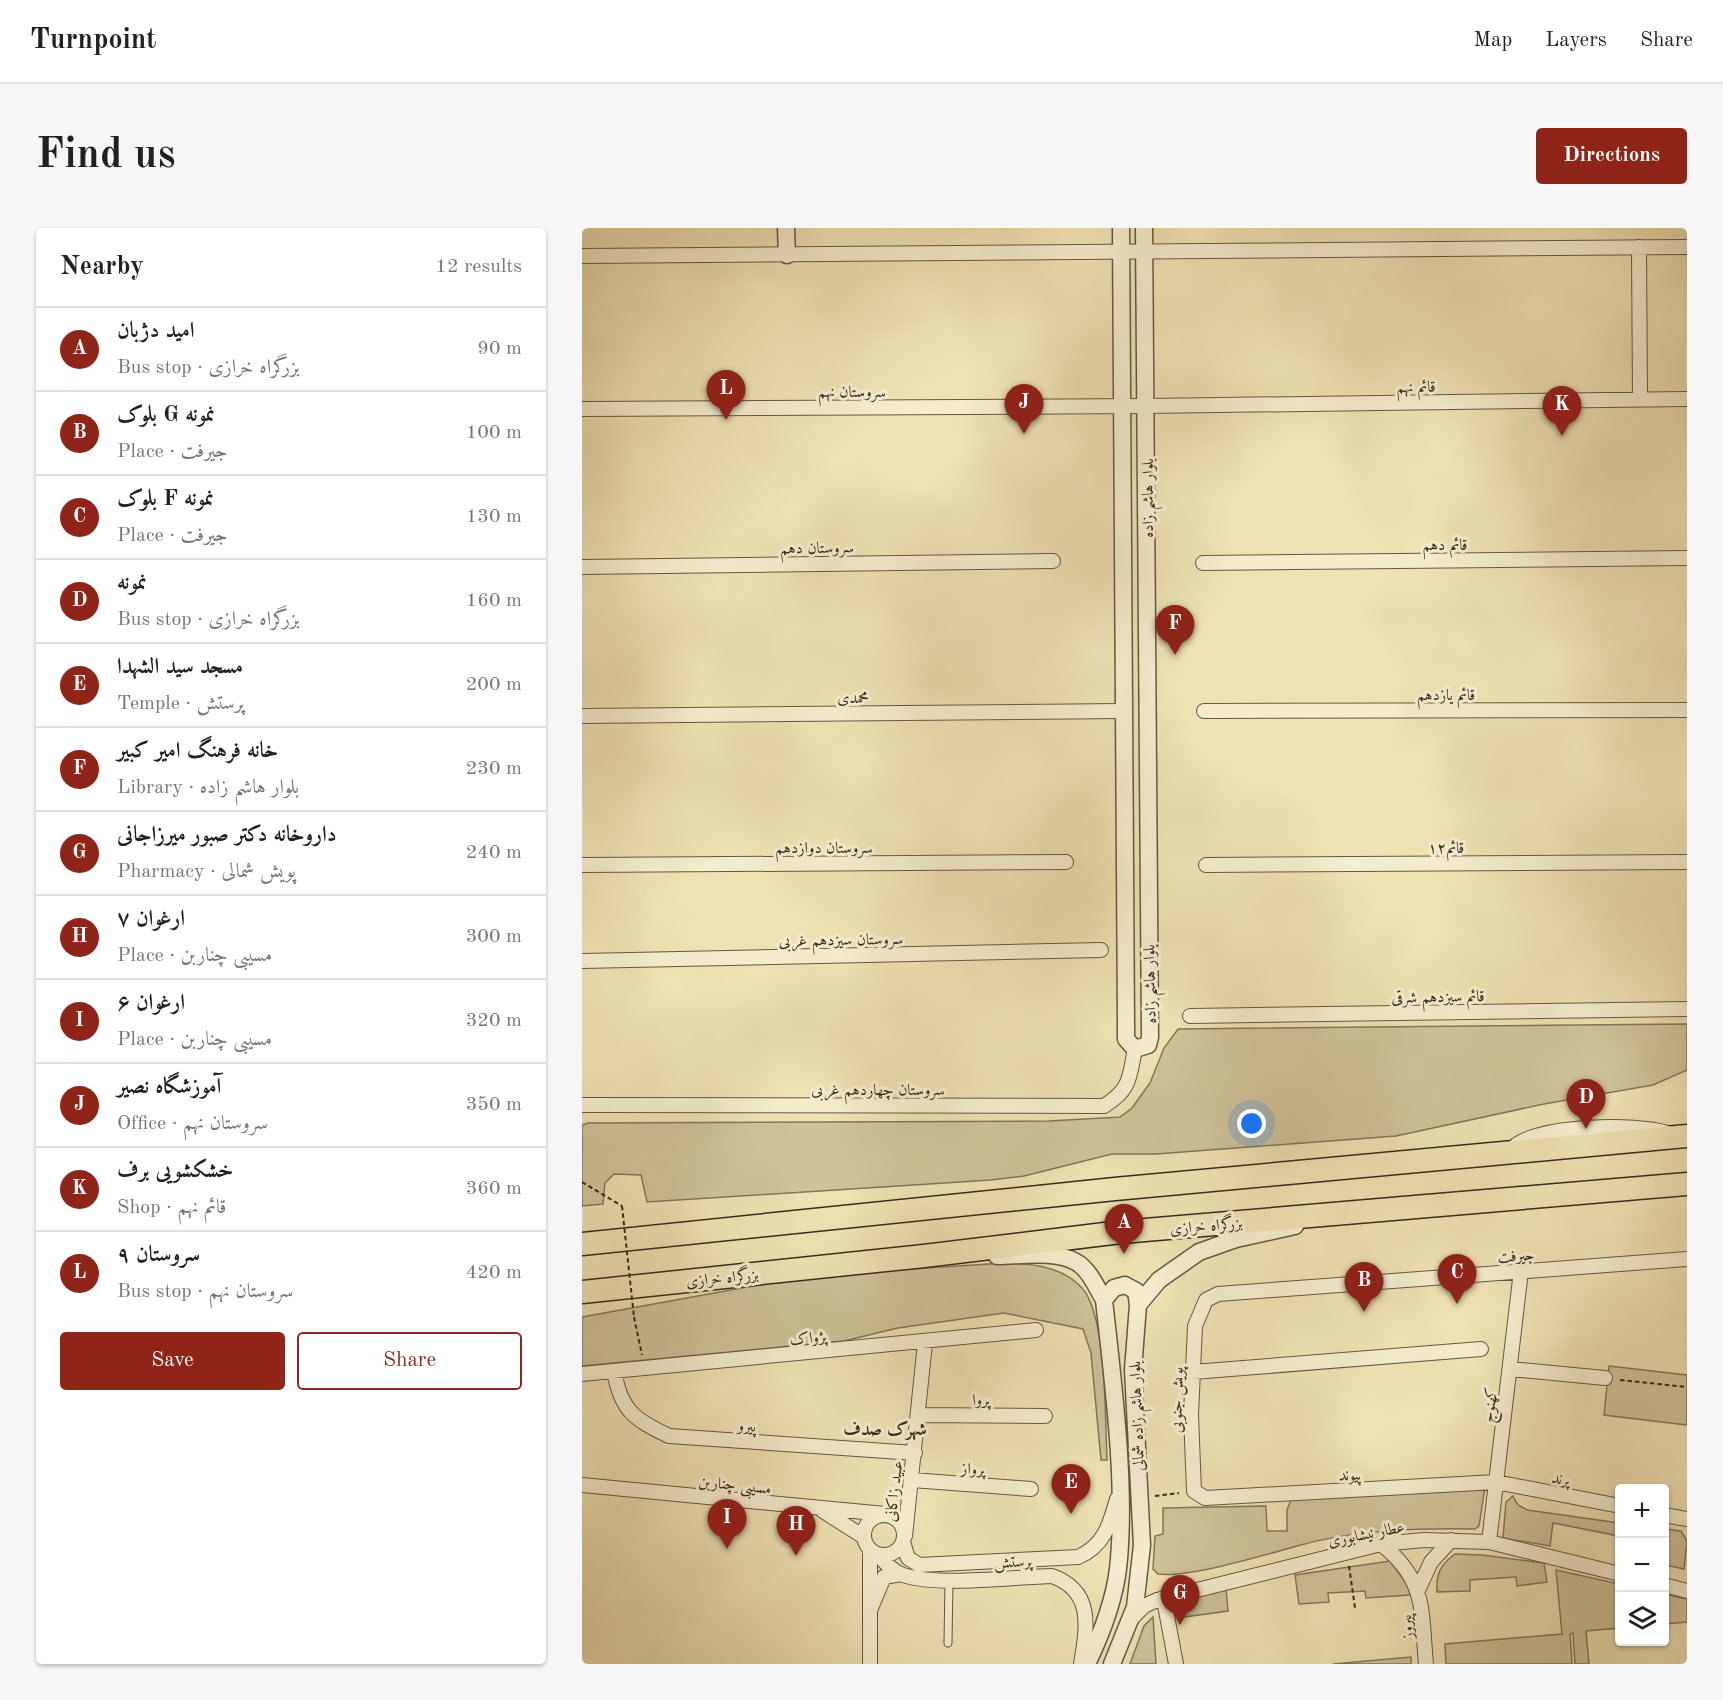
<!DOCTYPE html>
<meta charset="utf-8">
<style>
body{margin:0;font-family:"Old Standard TT",Amiri,serif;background:#f6f6f6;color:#202124}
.controls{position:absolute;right:18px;bottom:18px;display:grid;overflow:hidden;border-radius:6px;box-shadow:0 2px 4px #0004}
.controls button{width:54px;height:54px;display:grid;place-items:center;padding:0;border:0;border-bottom:2px solid #e0e0e0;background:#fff;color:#202124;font:30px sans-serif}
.you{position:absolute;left:670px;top:896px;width:21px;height:21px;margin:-15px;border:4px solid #fff;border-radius:50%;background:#1a73e8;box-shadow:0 0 0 9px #1a73e833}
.badge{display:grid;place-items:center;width:39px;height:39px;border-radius:50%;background:#8f2418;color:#fff;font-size:20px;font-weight:700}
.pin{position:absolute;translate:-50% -50px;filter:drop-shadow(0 2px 3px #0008)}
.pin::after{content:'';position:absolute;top:32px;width:21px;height:18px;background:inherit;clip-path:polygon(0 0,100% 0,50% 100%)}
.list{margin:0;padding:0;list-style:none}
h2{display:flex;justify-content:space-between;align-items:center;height:78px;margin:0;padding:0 24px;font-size:26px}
h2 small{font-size:20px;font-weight:400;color:#757577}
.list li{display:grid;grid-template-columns:39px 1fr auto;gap:18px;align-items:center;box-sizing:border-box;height:84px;padding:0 24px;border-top:2px solid #e0e0e0}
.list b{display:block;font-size:22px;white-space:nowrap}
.list p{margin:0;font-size:20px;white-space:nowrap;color:#757577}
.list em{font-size:20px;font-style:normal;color:#757577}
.actions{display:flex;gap:12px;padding:18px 24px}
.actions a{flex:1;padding:14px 0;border:2px solid #8f2418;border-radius:6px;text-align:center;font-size:21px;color:#8f2418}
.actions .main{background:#8f2418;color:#fff}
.icon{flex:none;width:33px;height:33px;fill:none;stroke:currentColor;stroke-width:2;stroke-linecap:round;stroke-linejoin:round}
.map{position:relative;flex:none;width:1105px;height:1436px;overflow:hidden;border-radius:6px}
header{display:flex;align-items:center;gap:36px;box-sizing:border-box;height:84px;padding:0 30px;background:#fff;border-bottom:2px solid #e0e0e0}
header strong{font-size:28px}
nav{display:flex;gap:33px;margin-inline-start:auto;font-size:21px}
.intro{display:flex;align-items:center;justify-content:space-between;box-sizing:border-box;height:144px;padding:0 36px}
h1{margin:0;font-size:42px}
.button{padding:15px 27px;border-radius:6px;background:#8f2418;color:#fff;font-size:21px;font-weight:700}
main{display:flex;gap:36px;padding:0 36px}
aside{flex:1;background:#fff;border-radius:6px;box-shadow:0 2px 4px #0004}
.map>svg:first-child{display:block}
.green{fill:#cfc299;stroke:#82765c;stroke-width:1.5}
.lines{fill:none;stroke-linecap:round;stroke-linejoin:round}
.service-casing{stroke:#645843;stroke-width:9}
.minor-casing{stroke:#645843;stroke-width:16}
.tertiary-casing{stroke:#645843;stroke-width:19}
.trunk-casing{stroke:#362a1e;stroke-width:25}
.path{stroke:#362a1e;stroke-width:2;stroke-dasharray:4.5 3;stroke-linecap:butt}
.service{stroke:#f4eccd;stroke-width:7}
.minor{stroke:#f4eccd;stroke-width:14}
.tertiary{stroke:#f4eccd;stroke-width:16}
.trunk{stroke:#eee1b2;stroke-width:22}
.path-bridge{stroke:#362a1e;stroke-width:2;stroke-dasharray:4.5 3;stroke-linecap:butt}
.labels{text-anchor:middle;stroke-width:6;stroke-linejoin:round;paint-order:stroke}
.street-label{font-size:16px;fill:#362a1e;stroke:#f4eccd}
.neighbourhood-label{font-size:18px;font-weight:bold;fill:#362a1e;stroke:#f4eccd}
</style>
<header>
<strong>Turnpoint</strong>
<nav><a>Map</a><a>Layers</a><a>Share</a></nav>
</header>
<div class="intro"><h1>Find us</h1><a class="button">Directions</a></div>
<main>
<aside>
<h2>Nearby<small>12 results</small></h2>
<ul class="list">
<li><span class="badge">A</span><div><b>امید دژبان</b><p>Bus stop · بزرگراه خرازی</p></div><em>90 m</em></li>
<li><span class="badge">B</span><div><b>بلوک G نمونه</b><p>Place · جيرفت</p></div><em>100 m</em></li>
<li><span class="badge">C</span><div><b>بلوک F نمونه</b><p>Place · جيرفت</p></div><em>130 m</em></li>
<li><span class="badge">D</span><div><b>نمونه</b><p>Bus stop · بزرگراه خرازی</p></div><em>160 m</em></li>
<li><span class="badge">E</span><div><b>مسجد سید الشهدا</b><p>Temple · پرستش</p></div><em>200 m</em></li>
<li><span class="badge">F</span><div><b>خانه فرهنگ امیر کبیر</b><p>Library · بلوار هاشم زاده</p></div><em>230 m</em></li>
<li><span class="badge">G</span><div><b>داروخانه دکتر صبور میرزاجانی</b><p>Pharmacy · پویش شمالی</p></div><em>240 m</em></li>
<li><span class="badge">H</span><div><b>ارغوان ۷</b><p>Place · مسیبی چناربن</p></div><em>300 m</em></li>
<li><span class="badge">I</span><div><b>ارغوان ۶</b><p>Place · مسیبی چناربن</p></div><em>320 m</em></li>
<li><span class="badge">J</span><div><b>آموزشگاه نصیر</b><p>Office · سروستان نهم</p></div><em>350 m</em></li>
<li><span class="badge">K</span><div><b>خشکشویی برف</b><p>Shop · قائم نهم</p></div><em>360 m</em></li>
<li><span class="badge">L</span><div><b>سروستان ٩</b><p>Bus stop · سروستان نهم</p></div><em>420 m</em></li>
</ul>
<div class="actions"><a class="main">Save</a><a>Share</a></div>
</aside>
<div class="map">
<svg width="1105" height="1436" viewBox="0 0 1105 1436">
<rect width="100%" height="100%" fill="#eee1b2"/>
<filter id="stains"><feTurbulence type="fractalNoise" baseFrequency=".00333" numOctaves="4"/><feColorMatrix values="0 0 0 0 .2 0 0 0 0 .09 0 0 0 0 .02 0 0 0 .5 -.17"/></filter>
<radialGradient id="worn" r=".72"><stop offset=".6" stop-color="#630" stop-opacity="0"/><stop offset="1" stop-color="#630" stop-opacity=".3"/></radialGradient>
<path class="green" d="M1105,796v46l-34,15 -109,19 -148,32 -240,18h-44l-88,22 -33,4 -344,22 -6,-27 -27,-1 -9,9 -2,21 -21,2v-81l6,-2 461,-2 71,-4 12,-9 18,-25 14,-35 14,-19z
M423,1035c28,1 57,3 77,25 25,27 23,133 25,172h-6l-10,-107 -8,-24 -79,-16 -106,15 -54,13 -262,25v-49l187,-34 126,-13z
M1027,1138l78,9v50l-83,-10z
M903,1259l-6,39 -4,3c-58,-1 -122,1 -178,17 -32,9 -109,32 -139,28l-5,-5 2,-33 8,-2v-26l103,-2 1,25h20v-21l4,-10z
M931,1268l5,9 9,5 92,13v13l-66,-13 -3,23 -47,-8 3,-36z
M1083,1301l16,2 6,10 -3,28 -19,-4z
M873,1326l27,1 62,8 3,19 -30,4 -1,-9 -46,3v11l-33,1c-1,-18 3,-27 18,-38z
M808,1333l20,27v7l-44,3 -1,-7 -37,2 1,9 -30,2 -4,-29z
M974,1342l63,14v44l-33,3 3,33h-14l-2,-31 -3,1 2,30h-126l-1,-20 117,-10z
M644,1361l2,22 -44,6c7,-22 21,-22 42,-28z
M1082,1366l23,5v23l-22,2z
M571,1389l3,47h-26l14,-38z
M829,1429v7h-78z"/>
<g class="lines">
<defs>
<path id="service" d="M366,1415l1,-63"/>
<path id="minor" d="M1057,19l1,153
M0,28l1105,-9
M0,181l564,-3 541,-7
M621,335l484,-5
M0,339l471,-6
M622,483l483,-1
M0,488l542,-5
M0,637l484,-3
M624,637l481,-3
M0,733l519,-11
M608,788l497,-7
M0,877l522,1c27,-17 25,-28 31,-57
M934,917c29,-20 118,-22 151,-12
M929,1141l94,9
M32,1143c7,40 20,48 55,65l246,17
M611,1144l288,-23
M0,1146l454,-44
M336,1187l127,1
M330,1252l119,9
M0,1257l303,29
M1038,1278l-124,-24 -291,16 -11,-7 -3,-76 4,-89 11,-26 12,-6 469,-35
M241,1283l41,26
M282 1307a20 20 0 1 1 40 0a20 20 0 1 1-40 0Z
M1082,1287l23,4
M323,1308l20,-193
M321,1314l5,16 11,7 159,-8c26,-11 32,-33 39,-58
M907,1314l32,-271
M799,1316c46,36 40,67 45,120
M296,1326c7,9 14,17 25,21 37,12 108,2 149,1 42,15 35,51 29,88
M1082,1357l23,6
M837,1360l12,-26 20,-22
M582,1372l12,64
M289,1380l13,-31 17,-3
M549,1391l13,-13 13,-6 224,-56 43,-4 65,2 131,32
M288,1436v-115"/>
<path id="tertiary" d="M204,0l1,27
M539,0l5,799v12l9,10 13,-4 2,-8 -6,-809
M415,1028c23,0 58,-6 79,6 13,7 21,26 28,38 9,83 23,187 14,269 -4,32 -17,66 -31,95
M522,1072l10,-12 11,-3 11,6 2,14
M530,1436l23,-57 7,-62 -9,-175 5,-65 21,-25 40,-28 37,-13 59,-13"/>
<path id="trunk" d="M0,1016l533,-55 572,-53
M0,1064l342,-36 197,-24 566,-48"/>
</defs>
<use href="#service" class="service-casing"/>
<use href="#minor" class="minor-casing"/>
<use href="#tertiary" class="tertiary-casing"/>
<use href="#trunk" class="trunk-casing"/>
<path class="path" d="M0,954l40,24
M52,1089l8,38
M1038,1152l67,7
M573,1268l24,-3
M767,1338l6,42"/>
<use href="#service" class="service"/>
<use href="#minor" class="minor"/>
<use href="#tertiary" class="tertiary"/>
<use href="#trunk" class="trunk"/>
<path class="path-bridge" d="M40,978l12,111"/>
</g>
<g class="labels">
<g class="street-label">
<text transform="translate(834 158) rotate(-1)" y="6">قائم نهم</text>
<text x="270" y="169">سروستان نهم</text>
<text transform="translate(565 270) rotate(-90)" y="6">بلوار هاشم زاده</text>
<text x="863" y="322">قائم دهم</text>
<text transform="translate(235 319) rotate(-1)" y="6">سروستان دهم</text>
<text x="864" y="472">قائم یازدهم</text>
<text x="271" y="475">محمدی</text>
<text x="242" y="625">سروستان دوازدهم</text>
<text x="864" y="625">قائم۱۲</text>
<text transform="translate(259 711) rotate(-1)" y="6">سروستان سیزدهم غربی</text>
<text transform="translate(567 756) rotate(-91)" y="6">بلوار هاشم زاده</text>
<text transform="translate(856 768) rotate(-1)" y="6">قائم سیزدهم شرقی</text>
<text x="296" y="867">سروستان چهاردهم غربی</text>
<text transform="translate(624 997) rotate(-5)" y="6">بزرگراه خرازی</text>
<text transform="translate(934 1027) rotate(-4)" y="6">جيرفت</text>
<text transform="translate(140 1049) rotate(-6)" y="6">بزرگراه خرازی</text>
<text transform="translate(226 1109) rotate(-5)" y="6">پژواک</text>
<text x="399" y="1177">پروا</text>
<text transform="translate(594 1172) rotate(-89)" y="6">پویش جنوبی</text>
<text transform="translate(907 1177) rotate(-83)" y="6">كهنوج</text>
<text transform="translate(554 1188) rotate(-92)" y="6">بلوار هاشم زاده شمالی</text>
<text transform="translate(165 1197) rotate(4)" y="6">پیرو</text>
<text transform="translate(391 1240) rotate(4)" y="6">پرواز</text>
<text transform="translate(768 1246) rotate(-3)" y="6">پیوند</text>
<text transform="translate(979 1250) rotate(11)" y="6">پرند</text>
<text transform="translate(153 1256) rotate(6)" y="6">مسیبی چناربن</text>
<text transform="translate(311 1263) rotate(-83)" y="6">عبید زاکانی</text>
<text transform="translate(784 1305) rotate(-11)" y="6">عطار نیشابوری</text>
<text transform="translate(431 1333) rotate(-2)" y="6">پرستش</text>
<text transform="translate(824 1399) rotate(-96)" y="6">پیروز</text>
</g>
<g class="neighbourhood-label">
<text x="303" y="1207">شهرک صدف</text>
</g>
</g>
<rect width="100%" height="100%" filter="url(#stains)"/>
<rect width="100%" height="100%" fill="url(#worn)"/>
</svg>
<div class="controls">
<button>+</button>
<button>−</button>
<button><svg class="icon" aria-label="layers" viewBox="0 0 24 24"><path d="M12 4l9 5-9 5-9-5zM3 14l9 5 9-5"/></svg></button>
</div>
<div class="you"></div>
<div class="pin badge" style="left:542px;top:1026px">A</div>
<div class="pin badge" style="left:782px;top:1084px">B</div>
<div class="pin badge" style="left:875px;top:1076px">C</div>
<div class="pin badge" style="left:1004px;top:901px">D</div>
<div class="pin badge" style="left:489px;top:1286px">E</div>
<div class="pin badge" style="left:593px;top:427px">F</div>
<div class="pin badge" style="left:598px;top:1397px">G</div>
<div class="pin badge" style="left:214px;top:1328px">H</div>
<div class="pin badge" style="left:145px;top:1321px">I</div>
<div class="pin badge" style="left:442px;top:206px">J</div>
<div class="pin badge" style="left:980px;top:208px">K</div>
<div class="pin badge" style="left:144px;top:192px">L</div>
</div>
</main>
